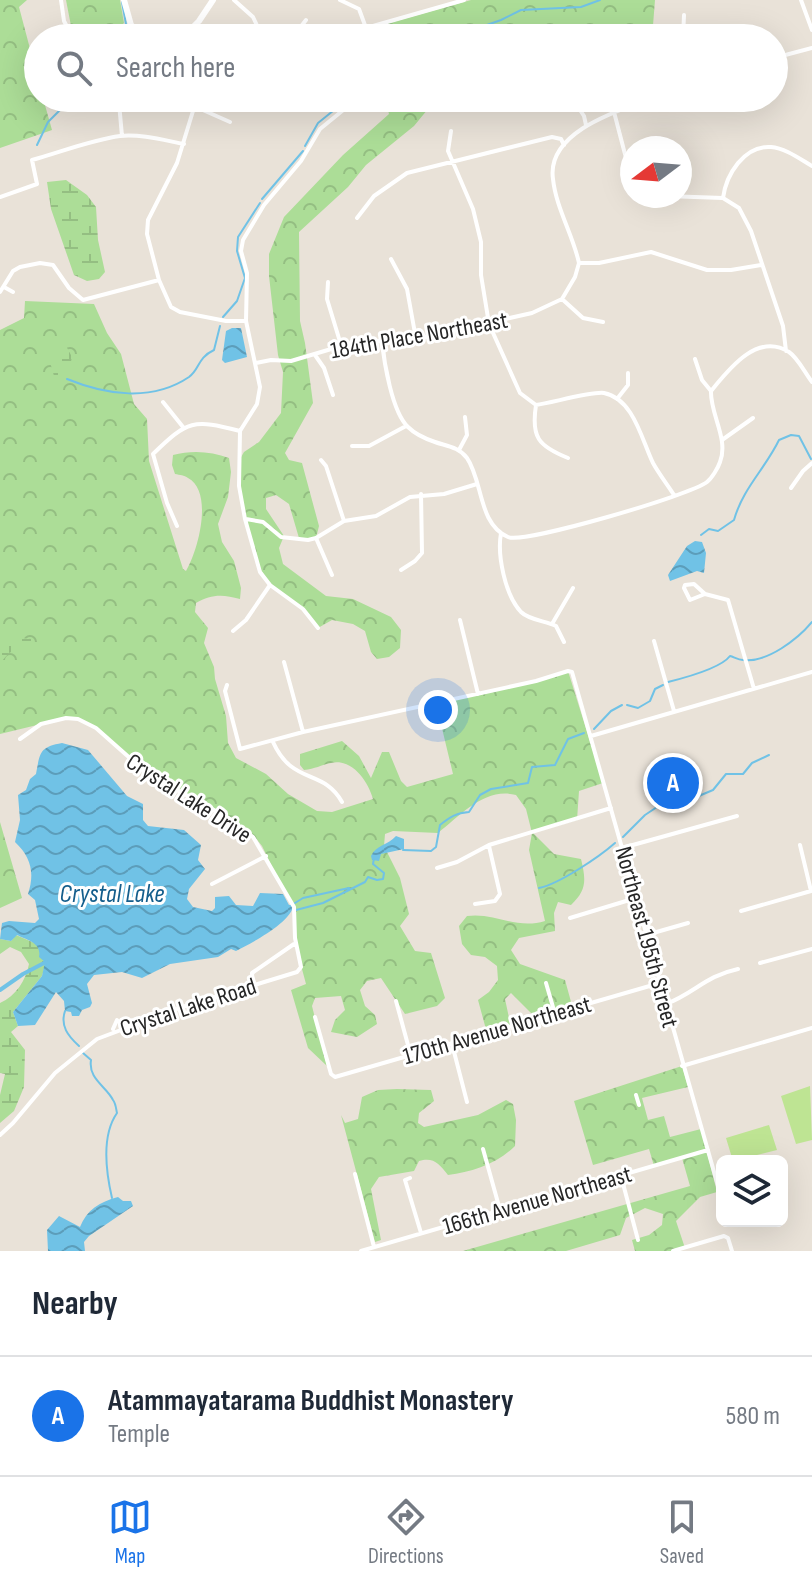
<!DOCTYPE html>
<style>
body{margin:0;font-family:"Sofia Sans Condensed",sans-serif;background:#f2f2f3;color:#1f2937}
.controls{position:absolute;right:24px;bottom:24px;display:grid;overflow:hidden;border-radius:12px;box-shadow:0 8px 32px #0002}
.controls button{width:72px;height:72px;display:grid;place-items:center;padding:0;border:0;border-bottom:2px solid #e0e1e3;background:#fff;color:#1f2937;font:40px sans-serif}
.compass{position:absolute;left:620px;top:136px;width:72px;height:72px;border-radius:50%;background:#fff;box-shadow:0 8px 32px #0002;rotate:254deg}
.you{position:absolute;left:438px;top:710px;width:28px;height:28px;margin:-20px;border:6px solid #fff;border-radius:50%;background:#1a73e8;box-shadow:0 0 0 12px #1a73e833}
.badge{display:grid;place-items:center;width:52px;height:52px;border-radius:50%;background:#1a73e8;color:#fff;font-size:26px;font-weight:700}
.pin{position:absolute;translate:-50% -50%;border:4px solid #fff;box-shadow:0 2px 8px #0006}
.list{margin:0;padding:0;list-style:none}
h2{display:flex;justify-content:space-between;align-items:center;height:104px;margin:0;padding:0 32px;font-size:34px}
h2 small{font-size:26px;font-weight:400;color:#747a83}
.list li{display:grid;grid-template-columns:52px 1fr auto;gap:24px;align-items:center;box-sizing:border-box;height:120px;padding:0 32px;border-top:2px solid #e0e1e3}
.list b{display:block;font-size:30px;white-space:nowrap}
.list p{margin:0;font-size:26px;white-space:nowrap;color:#747a83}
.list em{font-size:26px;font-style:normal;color:#747a83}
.icon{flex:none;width:44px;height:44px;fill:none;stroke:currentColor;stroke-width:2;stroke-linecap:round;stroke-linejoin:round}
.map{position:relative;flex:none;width:812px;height:1251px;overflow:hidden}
.search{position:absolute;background:#fff;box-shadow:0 8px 32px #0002;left:24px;right:24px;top:24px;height:88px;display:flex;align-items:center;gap:20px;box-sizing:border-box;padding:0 28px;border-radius:44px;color:#747a83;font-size:30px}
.sheet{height:224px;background:#fff}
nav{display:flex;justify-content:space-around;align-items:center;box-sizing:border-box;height:112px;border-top:2px solid #e0e1e3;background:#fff;font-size:22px;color:#747a83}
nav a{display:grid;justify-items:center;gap:4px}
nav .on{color:#1a73e8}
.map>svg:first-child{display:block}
.forest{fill:url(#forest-crowns)}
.wetland{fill:url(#wetland-marsh)}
.pitch{fill:#bee493}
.water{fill:url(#water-waves)}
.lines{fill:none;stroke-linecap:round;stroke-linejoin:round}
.stream{stroke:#70c2e6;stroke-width:2}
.canal{stroke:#70c2e6;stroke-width:4}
.minor{stroke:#fff;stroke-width:4}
.tertiary{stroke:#fff;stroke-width:6}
.labels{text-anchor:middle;stroke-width:6;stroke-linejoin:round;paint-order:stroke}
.street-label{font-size:24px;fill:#262626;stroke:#fff}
.water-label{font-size:26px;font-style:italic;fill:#145e8c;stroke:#fff}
</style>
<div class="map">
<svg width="812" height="1251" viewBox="0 0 812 1251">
<defs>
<pattern id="forest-crowns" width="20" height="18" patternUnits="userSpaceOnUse" patternTransform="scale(2)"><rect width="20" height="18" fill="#acdd97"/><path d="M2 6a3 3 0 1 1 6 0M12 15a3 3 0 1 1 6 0" fill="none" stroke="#94be82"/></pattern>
<pattern id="wetland-marsh" width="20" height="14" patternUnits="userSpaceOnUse" patternTransform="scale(2)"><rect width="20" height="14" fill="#acdd97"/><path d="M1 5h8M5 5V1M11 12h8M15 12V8" fill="none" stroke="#94be82"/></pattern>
<pattern id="water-waves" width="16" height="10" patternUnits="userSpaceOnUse" patternTransform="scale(2)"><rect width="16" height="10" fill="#70c2e6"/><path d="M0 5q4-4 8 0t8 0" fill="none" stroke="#5c9dba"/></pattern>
</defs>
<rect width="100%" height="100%" fill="#e9e2d8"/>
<path class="forest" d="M0,0h27l-8,7 19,72v19h5l9,32 -52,18z
M66,0h54l4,23 -14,12 -29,3 -10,-12z
M471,0h184l-3,38h-282l-2,-9z
M385,98h52l-23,28 -48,39 -18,22 -49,45 1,89 5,22 8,60 -28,50 4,7 13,3 17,63 -3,12h-17l-10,-34 -13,-9 -10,3v11l18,27 -5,12 4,16 43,32 27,3 38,18 10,13 -1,18 -11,9 -12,2 -6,-7 -6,-21 -12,-7 -21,-4 -14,8 -15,-19 -33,-24 -15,-25 -16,-74 1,-27 4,-7 15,-10 22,-29 2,-41 -5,-17 -9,-79v-22l15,-37 59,-62 46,-41z
M25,301l69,3 13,29 14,21 13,50 13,15 2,42 34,108 3,2c12,-20 28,-79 2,-93 -4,-3 -8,-3 -13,-4l-3,-9 1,-10c18,-5 38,-4 56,3l2,14 -3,25 -10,27 4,18 12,19 7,27 -1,11c-17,-5 -29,-5 -44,4l-1,9 13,16 -4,15 10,24 1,12 11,37 2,27 8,15 30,16 22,20 29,17 15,1 41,-13c-5,-18 -21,-41 -42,-36 -10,2 -16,6 -27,7l-4,-5v-11l42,-13 17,15 12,22 11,-26h7l12,29 6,6 46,-13 -14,-58 2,-15 95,-20 32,-10 35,112 -24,8 -2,29 -44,13 21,21 27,5c5,21 6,31 -10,46l-13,-3 -4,11 1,18 -36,7 -8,12 9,14 45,16 8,29 -36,10 -26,-26 -6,6 6,28 -24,6 -9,-33 11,-8 9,-12 -1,-14 -12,-9 -14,-2 -9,-11 -3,-18 8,-10c27,-4 49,14 78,5l-16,-71 3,-17 -6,-24 -10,-14c-31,-8 -55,20 -78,38l-45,-2 -8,3 -1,12 16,32 9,36 -9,12 15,25 16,2 14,45 -8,8 -32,8 -24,-36 -14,3 -7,9 5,16 10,9 2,9 -20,13 -26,-5 4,-12 10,-10 -4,-14 -26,2 -3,8 15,60 -19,-18 -17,-58 15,-6 -11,-41v-30l-33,-67 -8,-10 -27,-19 -91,-51 -40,-38 -18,-9 -12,-1 -66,16v-404l24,-12z
M0,822l22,76 -22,10z
M682,1066l6,21 -46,11 6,22 16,-4 6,21 31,-8 16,63 -17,5 -24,24 9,27 -10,3h-40l-3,-11 17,-5 13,-10 1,-11 -18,-6 -19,10 -6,17 -54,16h-103l227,-65 -8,-28 -28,8 -5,-17 -56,16 -19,-64z
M397,1089l34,1 3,11 -15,12 -1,10 6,4 54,-12 28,-15 7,4 3,16 -1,26c-18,18 -43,26 -67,29 -9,-11 -14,-18 -29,-14l-5,10 -35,6 -8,12 10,51 -6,2 -34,-127 4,8 13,-4 4,-22 16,-7z"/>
<path class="wetland" d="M66,180l21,15 9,12 2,33 7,32 -6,7 -12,2 -13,-6 -23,-66 -4,-27z
M65,344l7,13 -5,22 -13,-3 -4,-14v-10z
M0,636l31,3v3l-22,11 -9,10z
M16,935l21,9 9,18 -4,14 -29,36 5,14 -7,6 14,18 -1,37 -10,24 -14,12v-28l5,-21 -5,-1v-70c16,-7 26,-23 29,-39l-8,-12 -11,-5 -10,7v-15l11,2z"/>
<path class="pitch" d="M810,1086l2,54 -16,4 -15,-48z
M769,1125l8,25 -44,11 -7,-23z"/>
<path class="water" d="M232,328h9l6,29 -22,6 -3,-3 4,-29z
M695,541l7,1 4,11 -2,20 -7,-2 -27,10 -2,-6 19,-29z
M62,743l26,7 39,46 16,8v16l5,6 36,4 17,15 -3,15 7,9 -16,20 -2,10 6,8 19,4 3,-3v-11l14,-1 7,9 17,1 7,-13 23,1 6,11 5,-1c-3,19 -41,38 -58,47l-5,-2 -13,8 -48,7 -28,14 -20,-6 -28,3 -7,9 5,19 -2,4 -8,3 -3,6h-7l-1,-4 -6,-1 -1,-10 -8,-9 -21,33 -17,1 -5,-14 29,-36 3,-14 -6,-5c3,-14 -12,-17 -22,-22l-6,6 -11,-2 2,-16 7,-2 26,2 4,-4 -4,-19 -7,-6c7,-21 3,-37 -13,-52l5,-22 -2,-25 8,-5 4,-11 6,-5c4,-21 3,-27 26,-31z
M396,836l8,3v10l-23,5 -2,7 -7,-1 -1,-4c5,-11 17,-11 25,-20z
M118,1197l5,4h8l2,5 -44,30 -5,6 1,9h-37l-1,-21 12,-14 21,11c7,-17 19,-25 38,-30z"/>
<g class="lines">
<path class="stream" d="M122,2l4,22
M119,38l10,-6
M450,38l51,-18 20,-10 60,-3 19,-7
M37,145l11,-23 24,-24
M305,146l13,-23 31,-25
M262,199l41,-48
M223,317l14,-16 8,-23 -8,-27 1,-14 22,-34
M67,379c39,16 85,23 122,-2 11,-8 8,-19 25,-27l6,-24
M701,535l8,-6 9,2 16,-11c9,-32 31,-51 45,-80l12,-5 8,1 12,23
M668,682c16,-4 52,-13 62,-26 4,1 8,4 13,4 24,3 55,-21 69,-38
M627,705l11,3 12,-7 5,-12 8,-4
M594,729l17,-18 11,-6
M623,837l22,-22 15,-10 27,-4 26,-11 13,-16h17l9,-11 17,-8
M403,850l28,1 5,-4 4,-22c10,-8 16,-12 29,-13l11,-17 11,-6 37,-6 4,-16 23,-2 13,-26 16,-6
M539,888c20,-4 60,-31 76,-45
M295,903l8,-5 46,-10
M296,910l27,-7 42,-21 3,-5 9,3 6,-1 1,-6 -11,-9 1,-6
M65,1011c-5,15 3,25 14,35
M83,1053l8,7c-3,19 15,26 22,40 3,4 3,9 4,13 -16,23 -11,59 -5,85"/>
<path class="canal" d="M0,990l23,-16 23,-12"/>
<path class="minor" d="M61,0l3,21 9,17
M234,0l19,17 10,21
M340,0l19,9 7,19v10
M801,0l11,30
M366,28l98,-28
M114,38l17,-13
M292,38l14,-18
M683,38l1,-23
M774,58l38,-10
M197,98l-20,65 -29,57 -1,14 12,46 12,27 9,5 46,9h20
M119,103l3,33
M576,104l8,12 2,9
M196,107l34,15
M614,112l12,46 6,13
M451,131l-3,20 25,58 8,33v33l8,49 31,69 16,12c-5,32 2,41 32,53
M666,196l57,2 16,10 12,23 32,95 3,25
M0,197l37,-13 -5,-24c29,-8 59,-20 88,-24 21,-2 43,4 64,8
M723,198c3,-23 21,-53 48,-51 14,1 29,12 41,19
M357,218l17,-22 33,-23 145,-36 9,2 3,6
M391,259l16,30 9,50
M579,263h20l52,-11 56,18h24l30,-5
M328,282l-1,17 14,46
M4,287l9,5
M0,292l13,-21 7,-4 20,-4 13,2 16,23 14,12 76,-20
M562,299l21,19 20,4
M382,341c2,21 10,71 26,86 7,7 18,12 27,15 11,4 24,5 32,16 16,23 11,66 41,79 16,7 183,-42 199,-55 5,-4 11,-14 13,-20 9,-23 -10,-48 -9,-71l-9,-11 -7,-21
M315,355l9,13 9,27
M256,363l15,-3 20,1 67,-20h43l15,-2 116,-26 30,-14 13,-22 4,-14c-6,-28 -23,-55 -26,-84 -7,-47 66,-69 99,-81
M711,391c18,-22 46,-59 78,-39 9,6 16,21 23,30
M617,399l11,-14v-12
M163,402l20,25
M536,405c15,-2 57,-14 68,-12 30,6 38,48 49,70 6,11 14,21 21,32
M722,440l31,-22
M352,446h17l37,-20
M459,450l8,-15 -2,-18
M321,460l5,6 18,55
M791,488l12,-17 9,-8
M246,519l17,3 18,15 27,3 8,-2 28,-17 32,-5 34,-19 34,-3 33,-10
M177,526l-10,-23 -14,-49c35,-34 40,-35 87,-23
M501,533c-4,22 4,62 20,79 8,8 25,9 35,14l8,16
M316,538l16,37
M401,570l14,-9 7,-8 -1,-59
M705,594l-11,-10 -9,1 -1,3 6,12 15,-6 23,6 26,89
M460,620l18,74
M552,624l21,-36
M318,628l-15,-19 -33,-24 -10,-13 -15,-53 -6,-33 1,-55 17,-27 3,-17 -14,-66 1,-48 -6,-22 2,-11 21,-35 37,-44 19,-32 38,-31
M233,631l13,-11 24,-35
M654,641l20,70
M284,662l19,70
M227,685l-2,6 15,58 63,-17 233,-51 32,-10 4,1 150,528
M591,736l221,-64
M273,742c20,44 50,26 69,60
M800,845l11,46
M622,848l115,-32
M437,868l20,-6 32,-17 122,-37
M212,884l54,-28
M475,904l20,-3 5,-7 -11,-48
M741,911l70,-20
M570,918l66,-20
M646,935l42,-12
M760,963l52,-14
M546,983l9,31
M253,987l-1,-14 42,-29
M396,1001l15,55
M666,1004c29,-11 39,-28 72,-35
M315,1017l16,57 4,3 325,-94
M113,1029l4,-9
M452,1044l15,58
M682,1066l130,-38
M636,1095l3,10
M0,1135l13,-12 42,-50 42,-34 85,-32 115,-35 4,-5 -6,-29 -1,-31 -41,-70 -26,-20 -78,-42 -53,-47 -18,-9 -12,-1 -25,6 -21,15
M483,1149l17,61
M355,1174l19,73
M621,1176l17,64
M410,1178l-5,2 16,53
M361,1251l347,-101
M673,1251l51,-15 4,2 4,13"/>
<path class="tertiary" d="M124,0l7,25 15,13
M182,38l17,-17 14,-21"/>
</g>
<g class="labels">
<g class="street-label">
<text transform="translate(419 335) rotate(-10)" y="8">184th Place Northeast</text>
<text transform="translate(189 798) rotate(33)" y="8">Crystal Lake Drive</text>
<text transform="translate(647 937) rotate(75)" y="8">Northeast 195th Street</text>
<text transform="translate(188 1007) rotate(-18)" y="8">Crystal Lake Road</text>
<text transform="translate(497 1030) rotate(-16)" y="8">170th Avenue Northeast</text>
<text transform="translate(537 1200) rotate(-16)" y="8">166th Avenue Northeast</text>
</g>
<g class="water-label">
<text x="112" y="902">Crystal Lake</text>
</g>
</g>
</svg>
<div class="controls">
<button><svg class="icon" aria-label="layers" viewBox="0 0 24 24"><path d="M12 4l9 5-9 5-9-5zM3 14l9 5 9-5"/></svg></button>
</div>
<svg class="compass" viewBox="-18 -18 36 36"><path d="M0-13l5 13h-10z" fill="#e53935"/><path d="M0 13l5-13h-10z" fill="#747a83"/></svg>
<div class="you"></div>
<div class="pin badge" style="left:673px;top:783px">A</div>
<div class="search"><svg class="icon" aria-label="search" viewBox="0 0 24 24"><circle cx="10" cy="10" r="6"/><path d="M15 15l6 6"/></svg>Search here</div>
</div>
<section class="sheet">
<h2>Nearby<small></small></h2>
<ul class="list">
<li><span class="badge">A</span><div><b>Atammayatarama Buddhist Monastery</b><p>Temple</p></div><em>580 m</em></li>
</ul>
</section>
<nav>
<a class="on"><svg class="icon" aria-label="map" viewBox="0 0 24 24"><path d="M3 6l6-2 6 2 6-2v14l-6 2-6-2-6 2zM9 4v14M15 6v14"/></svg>Map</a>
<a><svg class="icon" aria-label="directions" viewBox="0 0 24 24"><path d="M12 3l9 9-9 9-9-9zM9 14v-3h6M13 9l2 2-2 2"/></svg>Directions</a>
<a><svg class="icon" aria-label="saved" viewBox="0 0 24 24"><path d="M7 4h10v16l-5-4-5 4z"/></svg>Saved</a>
</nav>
